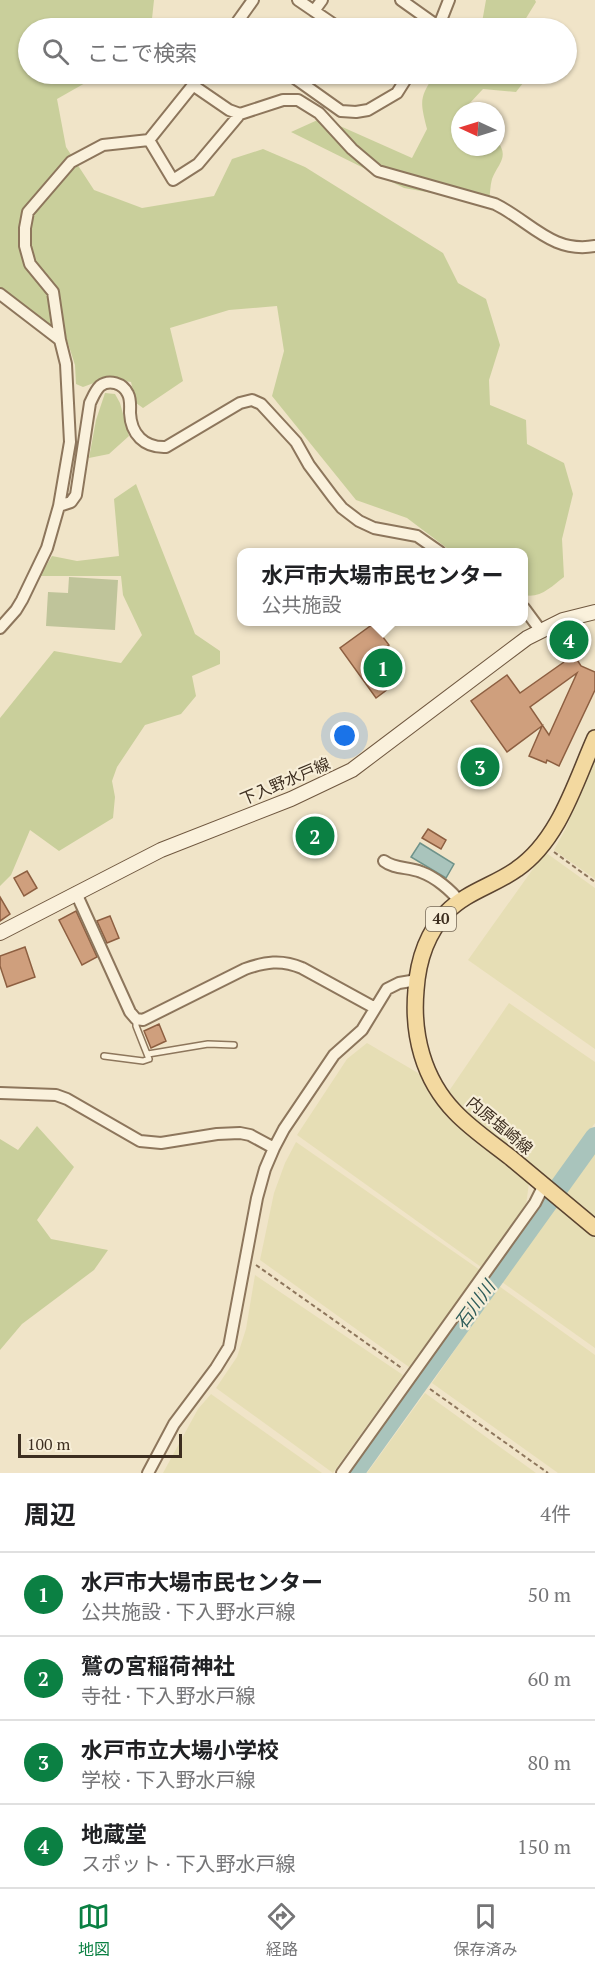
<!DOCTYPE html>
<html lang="ja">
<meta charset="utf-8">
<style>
body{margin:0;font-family:"PT Serif","Noto Sans JP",serif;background:#f2f2f2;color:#202124}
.compass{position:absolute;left:451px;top:102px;width:54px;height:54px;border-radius:50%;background:#fff;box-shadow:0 2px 4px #0004;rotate:274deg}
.scale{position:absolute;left:18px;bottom:15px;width:164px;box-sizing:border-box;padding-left:6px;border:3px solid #3d2e20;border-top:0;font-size:16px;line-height:21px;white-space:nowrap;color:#3d2e20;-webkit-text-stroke:4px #f7eed8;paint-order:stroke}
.you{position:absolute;left:345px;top:736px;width:21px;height:21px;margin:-15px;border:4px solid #fff;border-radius:50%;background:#1a73e8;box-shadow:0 0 0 9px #1a73e833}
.badge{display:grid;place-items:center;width:39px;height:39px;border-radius:50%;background:#0b8043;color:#fff;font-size:20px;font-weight:700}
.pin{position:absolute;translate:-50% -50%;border:3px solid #fff;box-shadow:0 2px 6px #0006}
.popup{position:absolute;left:237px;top:548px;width:291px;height:78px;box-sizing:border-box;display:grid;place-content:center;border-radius:12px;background:#fff;filter:drop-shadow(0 2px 4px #0005);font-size:20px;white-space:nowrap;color:#757577}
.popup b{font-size:22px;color:#202124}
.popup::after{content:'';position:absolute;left:50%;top:100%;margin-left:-12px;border:12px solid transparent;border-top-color:#fff}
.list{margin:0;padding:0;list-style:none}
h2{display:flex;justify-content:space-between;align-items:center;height:78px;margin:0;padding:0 24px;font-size:26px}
h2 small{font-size:20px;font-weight:400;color:#757577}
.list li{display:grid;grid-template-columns:39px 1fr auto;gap:18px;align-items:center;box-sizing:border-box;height:84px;padding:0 24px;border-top:2px solid #e0e0e0}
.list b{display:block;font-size:22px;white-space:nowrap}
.list p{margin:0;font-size:20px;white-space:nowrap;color:#757577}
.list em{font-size:20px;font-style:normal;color:#757577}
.icon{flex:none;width:33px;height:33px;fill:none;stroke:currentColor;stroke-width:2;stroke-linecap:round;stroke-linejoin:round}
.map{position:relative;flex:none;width:595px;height:1473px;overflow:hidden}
.search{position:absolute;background:#fff;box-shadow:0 2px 4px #0004;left:18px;right:18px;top:18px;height:66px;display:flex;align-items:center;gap:15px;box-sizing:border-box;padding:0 21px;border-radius:33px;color:#757577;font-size:22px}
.sheet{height:414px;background:#fff}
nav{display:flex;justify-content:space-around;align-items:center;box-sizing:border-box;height:84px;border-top:2px solid #e0e0e0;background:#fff;font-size:16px;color:#757577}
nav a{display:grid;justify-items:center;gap:3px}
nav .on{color:#0b8043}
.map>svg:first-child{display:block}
.farmland{fill:#e6deb5}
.green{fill:#c9cf9b}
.cemetery{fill:#bfc49a}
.water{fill:#a9c4bc;stroke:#6f938a;stroke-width:1.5}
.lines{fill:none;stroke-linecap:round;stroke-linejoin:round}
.river{stroke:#a9c4bc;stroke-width:20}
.building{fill:#cf9f7d;stroke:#8d5f41;stroke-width:1.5;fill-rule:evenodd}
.lane-casing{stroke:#8d765c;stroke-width:8}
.street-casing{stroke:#8d765c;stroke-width:14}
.secondary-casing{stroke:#6f573f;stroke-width:16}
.primary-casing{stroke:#5b4430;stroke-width:18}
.path{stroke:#8d765c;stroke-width:2;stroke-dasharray:4.5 3;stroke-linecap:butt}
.lane{stroke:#faf1dc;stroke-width:5}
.street{stroke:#faf1dc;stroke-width:10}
.secondary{stroke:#faf1dc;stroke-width:14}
.primary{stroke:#f3d9a0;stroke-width:15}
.labels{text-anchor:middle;stroke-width:4.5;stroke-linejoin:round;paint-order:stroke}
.shield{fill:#f7eed8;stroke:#756857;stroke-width:1.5}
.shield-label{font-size:15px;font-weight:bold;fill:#3d2e20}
.street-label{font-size:16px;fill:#3d2e20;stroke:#f7eed8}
.water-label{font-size:18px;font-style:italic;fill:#2f5d5a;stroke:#f7eed8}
</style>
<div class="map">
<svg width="595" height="1473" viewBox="0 0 595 1473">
<rect width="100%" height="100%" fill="#f0e4c8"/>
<path class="farmland" d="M595,758v121l-41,-29 12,-22z
M545,852l50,36v161l-127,-89z
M509,1003l86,59v61l-43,60 -79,-62 -24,-30z
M367,1043l51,30 31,43 80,67 -3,22 -45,62 -184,-132 50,-76z
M296,1142l184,128 -71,97 -149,-107 14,-67 11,-30z
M595,1151v67l-30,-25z
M556,1206l39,32v110l-93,-66z
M255,1275l148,100 -70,98 -117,-85 21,-31 9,-28z
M499,1286l96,69v118h-37l-126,-90z
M425,1393l111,80h-169z
M211,1394l111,79h-159l35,-64z"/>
<path class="green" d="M0,0h154l-3,28h-123v46h73l-44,25 9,48 28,43 48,18 72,-12 18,-37 31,-10 42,18 138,86 15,30 28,16 14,46 -11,35 1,25 36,15 1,24 37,19 9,31 -11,45 2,38c-12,9 -24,22 -40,18v-43h-72l-45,-34 -51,-18 -84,-104 12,-45 -7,-45 -48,4 -59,18 13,53 -40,27 -7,-5 -5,-21c-19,-4 -31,-2 -48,5l-7,-3 -1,-19 -9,-28 -66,-50z
M486,0h49l1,2 -16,26h-39z
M435,74h24l4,5 5,-5h62l-14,18 -33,-3 -14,15 6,7h-15v36h36v-8c14,18 3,23 -4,40 -2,7 -2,16 -3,24l-85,-15 -113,-56 31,-14 90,40 15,-29c-7,-28 -8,-31 8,-55z
M105,393l10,1 5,9 9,33 -20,18 -20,4 7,-38z
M136,484l59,150 25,17v13l-28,12 4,20 -15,18 -36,11 -28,42 -5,14 3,16 -2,21 -54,33 -29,-21 -19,45 -11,11v-168l54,-67 67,12 21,-28 -19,-40 -2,-19h-81l12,-20 25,5 42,-5 -5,-57z
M37,1126l37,41 -37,53 14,19 57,11 -14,20 -72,54 -22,26v-211l18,11z"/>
<path class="cemetery" d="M69,577l49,3 -3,50 -69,-4 2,-34 20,1z"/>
<path class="water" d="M420,843l34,21 -8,14 -35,-21z"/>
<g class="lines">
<path class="river" d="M354,1473l241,-336"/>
</g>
<path class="building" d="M373,624l16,21 -9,7 20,28 -24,18 -36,-50z
M574,655l7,11 14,6v18l-36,76 -12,-6 -1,3 -17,-7 13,-30 -35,26 -36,-51 36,-26 13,18zM577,673l-28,62 -19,-28z
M428,829l18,11 -5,9 -19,-11z
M27,871l10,17 -13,8 -10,-18z
M0,897l10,17 -10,7z
M76,911l21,46 -15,8 -23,-45z
M110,916l9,22 -12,5 -10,-22z
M25,947l10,30 -28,10 -7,-21v-10z
M159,1024l7,17 -15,7 -7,-17z"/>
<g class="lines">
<defs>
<path id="lane" d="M148,1054l60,-10 26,1
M104,1056l39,5 6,-2 -13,-33v-7"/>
<path id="street" d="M298,0l41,28
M401,0l38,27
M314,11l8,-11
M233,28l20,-28
M438,28l11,-28
M289,74l52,37 15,1 12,-2 29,-17 12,-19
M194,86l35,24 11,4 43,-14h15l21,13 33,36 26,22 117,33c35,17 57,50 100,42
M149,140l24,40 25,-16 42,-50
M0,294l60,46
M59,506l12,-4 5,-7 14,-92c3,-6 5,-12 10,-17 9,-7 23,-3 28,8 3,6 2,12 2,19 1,21 14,35 36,34l74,-44 12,-3 9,4 35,38 13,23 24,32 9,11 17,13 15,7 43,8 23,16
M524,608l17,23
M0,628l16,-18 6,-10 25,-52 12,-42 11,-64 -4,-78 -6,-24 -7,-48 -23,-28 -5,-18v-18l3,-16 43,-50 32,-17 46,-5 53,-66
M384,861c10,8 25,6 37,11 14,5 30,18 39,30
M76,893l54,119 6,7 7,1 102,-51c20,-7 36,-10 57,-1l73,40
M0,1093l56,2 11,4 73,42 21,2 56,-9 23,-1 10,2 24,13
M148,1473l26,-49 42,-56 13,-21 28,-149 8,-29 9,-21 10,-19 50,-74 28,-25 25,-41 12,-6 18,-3
M342,1473l193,-270 9,-18"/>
<path id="secondary" d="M0,933l161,-83 130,-51 61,-29 175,-132 36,-18 32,-8"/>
<path id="primary" d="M595,738c-20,45 -36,102 -78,131 -22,16 -51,23 -70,43 -21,22 -29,48 -31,78 -4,44 7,89 39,122 16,17 37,31 56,46 28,23 56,47 84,70"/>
</defs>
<use href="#lane" class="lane-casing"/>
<use href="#street" class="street-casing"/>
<use href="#secondary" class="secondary-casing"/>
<use href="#primary" class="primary-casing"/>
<path class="path" d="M554,852l41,30
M256,1265l147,104
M430,1389l118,84"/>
<use href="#lane" class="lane"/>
<use href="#street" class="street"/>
<use href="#secondary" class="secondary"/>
<use href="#primary" class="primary"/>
</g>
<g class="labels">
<rect class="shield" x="426" y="907" width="30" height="24" rx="4.5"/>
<g class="shield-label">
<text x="441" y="924">40</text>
</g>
<g class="street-label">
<text transform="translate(285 781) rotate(-23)" y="6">下入野水戸線</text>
<text transform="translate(500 1125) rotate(40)" y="6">内原塩崎線</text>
</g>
<g class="water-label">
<text transform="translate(475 1305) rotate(-54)" y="6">石川川</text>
</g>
</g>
</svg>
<svg class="compass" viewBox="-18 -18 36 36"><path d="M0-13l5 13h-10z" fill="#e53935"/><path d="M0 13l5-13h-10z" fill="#757577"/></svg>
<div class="scale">100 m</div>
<div class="you"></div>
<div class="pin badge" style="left:383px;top:668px">1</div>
<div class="popup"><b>水戸市大場市民センター</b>公共施設</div>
<div class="pin badge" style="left:315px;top:836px">2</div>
<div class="pin badge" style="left:480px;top:767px">3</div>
<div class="pin badge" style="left:569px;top:640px">4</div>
<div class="search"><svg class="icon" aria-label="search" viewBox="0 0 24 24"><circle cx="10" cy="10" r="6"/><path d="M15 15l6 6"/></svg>ここで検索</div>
</div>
<section class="sheet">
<h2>周辺<small>4件</small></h2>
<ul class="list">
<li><span class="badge">1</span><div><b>水戸市大場市民センター</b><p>公共施設 · 下入野水戸線</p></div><em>50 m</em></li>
<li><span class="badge">2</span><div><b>鷲の宮稲荷神社</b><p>寺社 · 下入野水戸線</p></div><em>60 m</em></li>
<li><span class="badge">3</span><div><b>水戸市立大場小学校</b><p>学校 · 下入野水戸線</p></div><em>80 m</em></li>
<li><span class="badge">4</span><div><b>地蔵堂</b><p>スポット · 下入野水戸線</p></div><em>150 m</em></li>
</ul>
</section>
<nav>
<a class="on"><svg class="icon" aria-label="map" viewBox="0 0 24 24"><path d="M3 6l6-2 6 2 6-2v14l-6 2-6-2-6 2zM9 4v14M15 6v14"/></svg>地図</a>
<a><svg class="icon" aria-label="directions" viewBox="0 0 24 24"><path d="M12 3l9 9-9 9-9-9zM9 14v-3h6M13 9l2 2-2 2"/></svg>経路</a>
<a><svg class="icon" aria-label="saved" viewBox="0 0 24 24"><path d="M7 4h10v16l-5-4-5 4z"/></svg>保存済み</a>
</nav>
